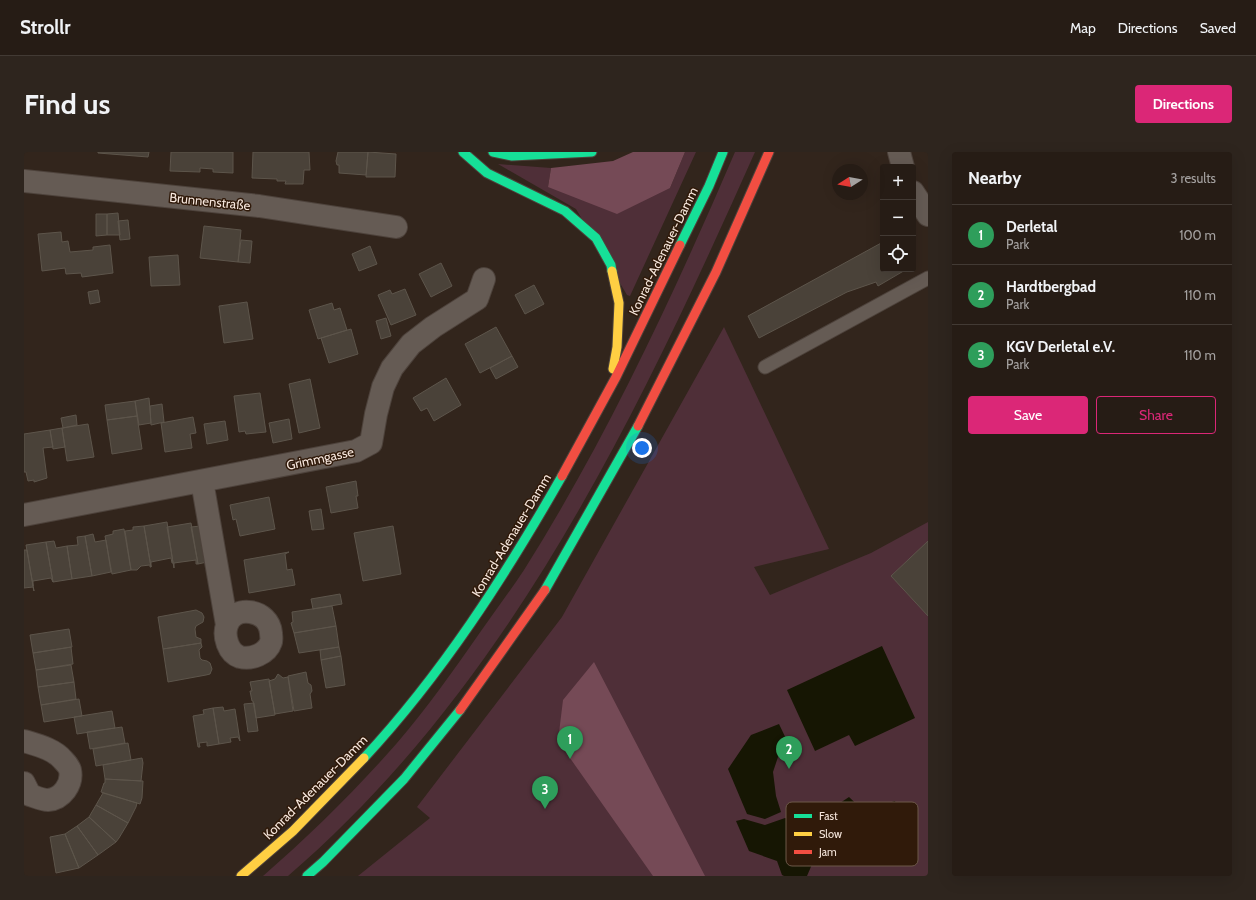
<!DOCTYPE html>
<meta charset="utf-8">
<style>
body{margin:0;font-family:Cabin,sans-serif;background:#2e251e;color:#f1f3f6}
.controls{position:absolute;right:12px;top:12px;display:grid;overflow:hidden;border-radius:4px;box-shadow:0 4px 16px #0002}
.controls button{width:36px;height:36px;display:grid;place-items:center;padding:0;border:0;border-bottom:1px solid #423a34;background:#261c15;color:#f1f3f6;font:20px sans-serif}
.compass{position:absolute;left:808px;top:12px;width:36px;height:36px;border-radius:50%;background:#261c15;box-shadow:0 4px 16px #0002;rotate:259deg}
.you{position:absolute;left:618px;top:296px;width:14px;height:14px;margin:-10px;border:3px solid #fff;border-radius:50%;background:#1a73e8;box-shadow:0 0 0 6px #1a73e833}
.badge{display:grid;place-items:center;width:26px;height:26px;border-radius:50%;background:#db2777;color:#fff;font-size:13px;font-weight:700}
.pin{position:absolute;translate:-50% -33px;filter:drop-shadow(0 1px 2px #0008)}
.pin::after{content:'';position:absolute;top:21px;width:14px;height:12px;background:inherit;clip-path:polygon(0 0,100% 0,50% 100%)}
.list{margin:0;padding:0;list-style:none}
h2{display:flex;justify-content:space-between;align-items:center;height:52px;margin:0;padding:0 16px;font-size:17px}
h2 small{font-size:13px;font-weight:400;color:#a4a1a0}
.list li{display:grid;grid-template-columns:26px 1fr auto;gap:12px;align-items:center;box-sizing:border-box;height:60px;padding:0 16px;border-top:1px solid #423a34}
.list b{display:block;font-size:15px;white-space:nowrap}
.list p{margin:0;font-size:13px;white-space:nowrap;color:#a4a1a0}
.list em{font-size:13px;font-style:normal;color:#a4a1a0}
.actions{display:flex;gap:8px;padding:12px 16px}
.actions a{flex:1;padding:9px 0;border:1px solid #db2777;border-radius:4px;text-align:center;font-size:14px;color:#db2777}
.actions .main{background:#db2777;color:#fff}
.icon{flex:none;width:22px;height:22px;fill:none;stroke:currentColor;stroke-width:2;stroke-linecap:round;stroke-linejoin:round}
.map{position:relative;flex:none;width:904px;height:724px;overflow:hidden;border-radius:4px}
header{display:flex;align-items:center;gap:24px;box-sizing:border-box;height:56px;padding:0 20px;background:#261c15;border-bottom:1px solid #423a34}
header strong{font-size:19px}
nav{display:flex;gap:22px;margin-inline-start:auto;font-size:14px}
.intro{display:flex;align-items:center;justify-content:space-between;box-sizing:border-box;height:96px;padding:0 24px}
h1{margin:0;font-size:28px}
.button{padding:10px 18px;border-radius:4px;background:#db2777;color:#fff;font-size:14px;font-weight:700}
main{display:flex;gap:24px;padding:0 24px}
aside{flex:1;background:#261c15;border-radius:4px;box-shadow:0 4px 16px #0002}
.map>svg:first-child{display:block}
.green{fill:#4f2f38}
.forest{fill:#754a56}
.water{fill:#161603}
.building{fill:#4a4239;stroke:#5d554b}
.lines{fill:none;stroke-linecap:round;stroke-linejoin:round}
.lane-casing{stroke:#4d423b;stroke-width:15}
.street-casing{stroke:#4d423b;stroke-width:24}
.fast-casing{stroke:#4d423b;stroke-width:11}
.slow-casing{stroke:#4d423b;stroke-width:11}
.jam-casing{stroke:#4d423b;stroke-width:11}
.lane{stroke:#655b54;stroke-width:13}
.street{stroke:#655b54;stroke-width:22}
.fast{stroke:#16e098;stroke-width:9}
.slow{stroke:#ffcf43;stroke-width:9}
.jam{stroke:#f24e42;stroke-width:9}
.labels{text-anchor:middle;stroke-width:3;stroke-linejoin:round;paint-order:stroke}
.street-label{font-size:13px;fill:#f7e7dd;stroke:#301a0a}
.key{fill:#301a0a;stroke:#6c5849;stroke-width:1}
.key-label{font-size:11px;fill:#f7e7dd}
</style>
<header>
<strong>Strollr</strong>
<nav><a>Map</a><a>Directions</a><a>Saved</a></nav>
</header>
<div class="intro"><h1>Find us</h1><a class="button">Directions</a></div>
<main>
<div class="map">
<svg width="904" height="724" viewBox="0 0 904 724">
<rect width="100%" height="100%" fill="#32251c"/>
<path class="green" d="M661,0h11l-66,144 -3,-1 -51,-86 -78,-45 53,4 -3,19 122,1z
M711,0h20c-117,262 -245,533 -467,724h-25c47,-41 92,-85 134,-133 30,-35 57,-73 84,-112 14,-20 29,-40 43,-61 83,-132 149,-274 211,-418z
M700,175l105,222 -75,18 16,28 101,-42 57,-31v354h-570l72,-58 -13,-11 145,-190z"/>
<path class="forest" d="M609,0h52l-15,36 -53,26 -69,-27 3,-19 62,-7z
M570,510l111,214h-52l-95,-135 5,-41z"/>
<path class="water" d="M858,494l33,72 -60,28 -6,-11 -34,16 -28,-61z
M755,572l11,23 -10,4 -7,21 3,24 5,16 -16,7 -18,-5 -19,-45 23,-34z
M825,645l19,18 14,-10 13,-4 10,29 -7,16 -33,15 -10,-11 -32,16 -10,-4 -6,14h-23l-2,-1 -5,-14 -28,-10 -13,-30 8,-2 21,6 20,-7 35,11 9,-4 -8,-6 4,-11 12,-3z"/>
<path class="building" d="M74,0h51l-1,5 -50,-4z
M147,0h62v21l-20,-1v-3l-13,-1v4l-30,-1z
M229,0h56l1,18h-6l-1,14h-18l1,-3h-9v-2l-25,-1z
M314,0h30l-2,23 -27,-2v-8h-2l-1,-4z
M344,0l28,2 -1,23h-29z
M94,61l2,22h-13v-21z
M72,62h11v21l-11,1z
M104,68l2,19 -10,1 -2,-19z
M180,74l37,4 -3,32 -38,-4z
M37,80l1,10 6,-1 2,11 23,-2v-3l17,-2 3,28 -31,4 -1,-4 -15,1 -1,-6 -23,3 -4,-37z
M217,88l11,1 -2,22 -12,-1z
M859,90v27h24l-29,17 -2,-4 -29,10 -88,46 -11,-22z
M346,94l7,18 -18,7 -7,-17z
M154,103l2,30 -29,1 -2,-29z
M417,111l11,23 -21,11 -12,-23z
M510,133l10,19 -19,10 -10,-19z
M381,137l11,26 -25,10 -13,-30 12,-5 2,4z
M74,138l2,12 -10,2 -2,-12z
M223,150l6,37 -29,4 -5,-37z
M308,151l2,7 6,-2 7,22 -29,9 -9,-29z
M362,166l5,18 -10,3 -5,-18z
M472,175l16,29 -32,17 -15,-29z
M327,177l7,25 -29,9 -8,-25z
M488,204l6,11 -22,12 -6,-11z
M422,226l15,27 -27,16 -7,-13 -6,3 -8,-13z
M286,227l10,49 -21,5 -10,-49z
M236,241l6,39 -20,2 -1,-3 -6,1 -5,-36z
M125,246l2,25 -12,2 -4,-24z
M111,249l2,15 -30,4 -2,-15z
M138,252l2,18 -13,3 -1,-19z
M52,263l1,10 -14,3 -2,-10z
M113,264l5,33 -30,5 -5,-34z
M169,265l3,16 -6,1 2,14 -27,4 -4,-29z
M265,267l3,20 -19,4 -4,-20z
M201,269l3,19 -21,4 -3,-20z
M64,272l6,33 -27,4 -5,-33z
M38,276l3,19 -12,2 -3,-19z
M26,278l3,17 -10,1 4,30 -13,4v-2l-6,1 -2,-9h-2v-38z
M332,329l2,15h-2l2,12 -27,5 -5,-26z
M245,345l6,32 -35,7 -4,-17 -3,1 -3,-15z
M297,357l3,20 -12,1 -3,-19z
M143,370l6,41h-1l-1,-5 -20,4v5l-7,-41z
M167,371l7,41h-2v-4l-22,3v5l-7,-41z
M120,374l7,41h-1v-2l-9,1 -4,4h-6l-6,-39 8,-1v-3z
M177,374l6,36 -9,2 -7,-37z
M369,374l8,48 -38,7 -9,-48z
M100,377l7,41 -19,4 -7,-38 8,-2v-3z
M69,382l2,8 11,-2 5,32 -19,4 -7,-40z
M61,384l7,40 -20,3 -5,-33 11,-1 -1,-8z
M30,389l2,7 11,-2 5,33 -19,3 -7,-40z
M904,389v75l-37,-40z
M22,390l7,40 -2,-4 -18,3v5l-7,-41z
M0,398h3l7,41 -1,-4 -9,1z
M265,400l-4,2 2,16 5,-1 3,16 -46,8 -5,-33z
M316,442l2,10 -29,5 -2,-10z
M308,454l4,20 -42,7 -3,-10 2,-1 -1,-10z
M172,458l6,3 2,4 -1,5 -7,4 -1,3 1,8 5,2v4l-38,6 -5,-32z
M312,474l3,21 -40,6 -5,-20z
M45,477l3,18 -39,6 -3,-18z
M177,491l1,4 -3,3 1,8 2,2 5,1 3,2 2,6 -2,5 -4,1 -38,7 -5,-33z
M47,495l2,17 -37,6 -3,-17z
M315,495l2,9 -20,4 -1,-10z
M317,504l4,29 -19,3 -5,-28z
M47,513l3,17 -36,5 -2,-17z
M282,520l2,11 3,2 1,6 -2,3 2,14 -18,3 -6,-35z
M254,522l5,4 5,-1 5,34 -18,3 -6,-33 6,-2z
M245,527l6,36 -19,3 -3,-17h-1l-2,-10h2l-2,-9z
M50,530l2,17 -35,6 -3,-18z
M55,547l3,17 -38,6 -3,-17z
M230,551l4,28 -10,1 -4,-28z
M199,555l1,4 11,-2 5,32 -2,-4 -8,1 1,4 -12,2 -6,-36z
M189,556l6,36 -12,2v-4l-8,1 1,4h-2l-5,-31 11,-2 -1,-4z
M88,559l3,17 -38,6 -3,-17z
M98,575l3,16 -35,6 -3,-17z
M104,591l3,17 -35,6 -3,-17z
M118,606l1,5 -2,18 -36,-2 -2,-14z
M81,627l38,2 -1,17 -2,6 -39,-12 3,-9h1z
M79,641l34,10 -1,4 -8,16 -32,-18z
M72,653l32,18 -9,15 -3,4 -27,-25z
M65,665l27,25 -18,13 -21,-29z
M53,674l21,29 -19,13 -14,-34z
M41,682l14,34 -23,5 -6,-36z"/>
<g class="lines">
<defs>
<path id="lane" d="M741,215l163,-89"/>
<path id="street" d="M875,0l4,15
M0,29l235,25 137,21
M889,40l15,23
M178,329l25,144c7,-21 42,-16 44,8 0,2 1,7 0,9 -4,12 -20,18 -31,15 -12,-4 -17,-21 -13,-32
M0,363l332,-64 15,-8 5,-29 7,-27 9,-19 19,-24 22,-17 44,-28 7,-20
M0,589c13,4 30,8 39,19 2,2 6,7 7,10 3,14 -8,29 -22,30 -6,0 -12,-3 -18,-5l-6,-12"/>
<path id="fast" d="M439,0l24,21 78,38 31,27 15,27 1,6
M469,0l19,4 80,-4
M656,93l29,-59 14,-34
M521,438l93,-164
M340,606c78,-84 141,-182 198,-282
M283,724l16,-14 81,-83 56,-69"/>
<path id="slow" d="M588,119l7,32 -2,44 -4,22
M217,724l52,-45 71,-73"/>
<path id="jam" d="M614,274l78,-154 53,-120
M538,324l54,-99 64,-132
M436,558l85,-120"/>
</defs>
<use href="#lane" class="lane-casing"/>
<use href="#street" class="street-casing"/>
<use href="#fast" class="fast-casing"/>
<use href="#slow" class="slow-casing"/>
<use href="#jam" class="jam-casing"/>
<use href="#lane" class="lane"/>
<use href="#street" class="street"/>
<use href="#fast" class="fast"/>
<use href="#slow" class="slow"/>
<use href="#jam" class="jam"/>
</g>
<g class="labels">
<g class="street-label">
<text transform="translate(186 49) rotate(6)" y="5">Brunnenstraße</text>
<text transform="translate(639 99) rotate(-64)" y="5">Konrad-Adenauer-Damm</text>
<text transform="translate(296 306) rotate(-12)" y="5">Grimmgasse</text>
<text transform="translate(487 383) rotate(-59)" y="5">Konrad-Adenauer-Damm</text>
<text transform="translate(291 635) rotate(-45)" y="5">Konrad-Adenauer-Damm</text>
</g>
</g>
<rect x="762" y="650" width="132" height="64" rx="6" class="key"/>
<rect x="770" y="662" width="18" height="4" fill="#16e098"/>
<rect x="770" y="680" width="18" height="4" fill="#ffcf43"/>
<rect x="770" y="698" width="18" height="4" fill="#f24e42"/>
<g class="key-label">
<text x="795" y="668">Fast</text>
<text x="795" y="686">Slow</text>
<text x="795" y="704">Jam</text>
</g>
</svg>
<div class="controls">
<button>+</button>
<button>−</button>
<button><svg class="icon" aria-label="locate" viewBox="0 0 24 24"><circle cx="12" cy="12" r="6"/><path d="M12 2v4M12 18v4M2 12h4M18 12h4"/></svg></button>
</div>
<svg class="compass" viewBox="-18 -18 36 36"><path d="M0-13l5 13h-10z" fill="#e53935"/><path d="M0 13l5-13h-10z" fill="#a4a1a0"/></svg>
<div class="you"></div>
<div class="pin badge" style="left:546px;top:607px;background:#2e9e5b">1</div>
<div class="pin badge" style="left:765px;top:617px;background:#2e9e5b">2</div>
<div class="pin badge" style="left:521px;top:657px;background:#2e9e5b">3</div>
</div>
<aside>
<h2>Nearby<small>3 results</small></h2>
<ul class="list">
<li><span class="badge" style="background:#2e9e5b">1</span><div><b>Derletal</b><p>Park</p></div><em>100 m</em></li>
<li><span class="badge" style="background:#2e9e5b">2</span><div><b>Hardtbergbad</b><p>Park</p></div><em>110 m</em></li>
<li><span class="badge" style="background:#2e9e5b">3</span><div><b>KGV Derletal e.V.</b><p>Park</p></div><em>110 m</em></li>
</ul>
<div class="actions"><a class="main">Save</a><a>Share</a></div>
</aside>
</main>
